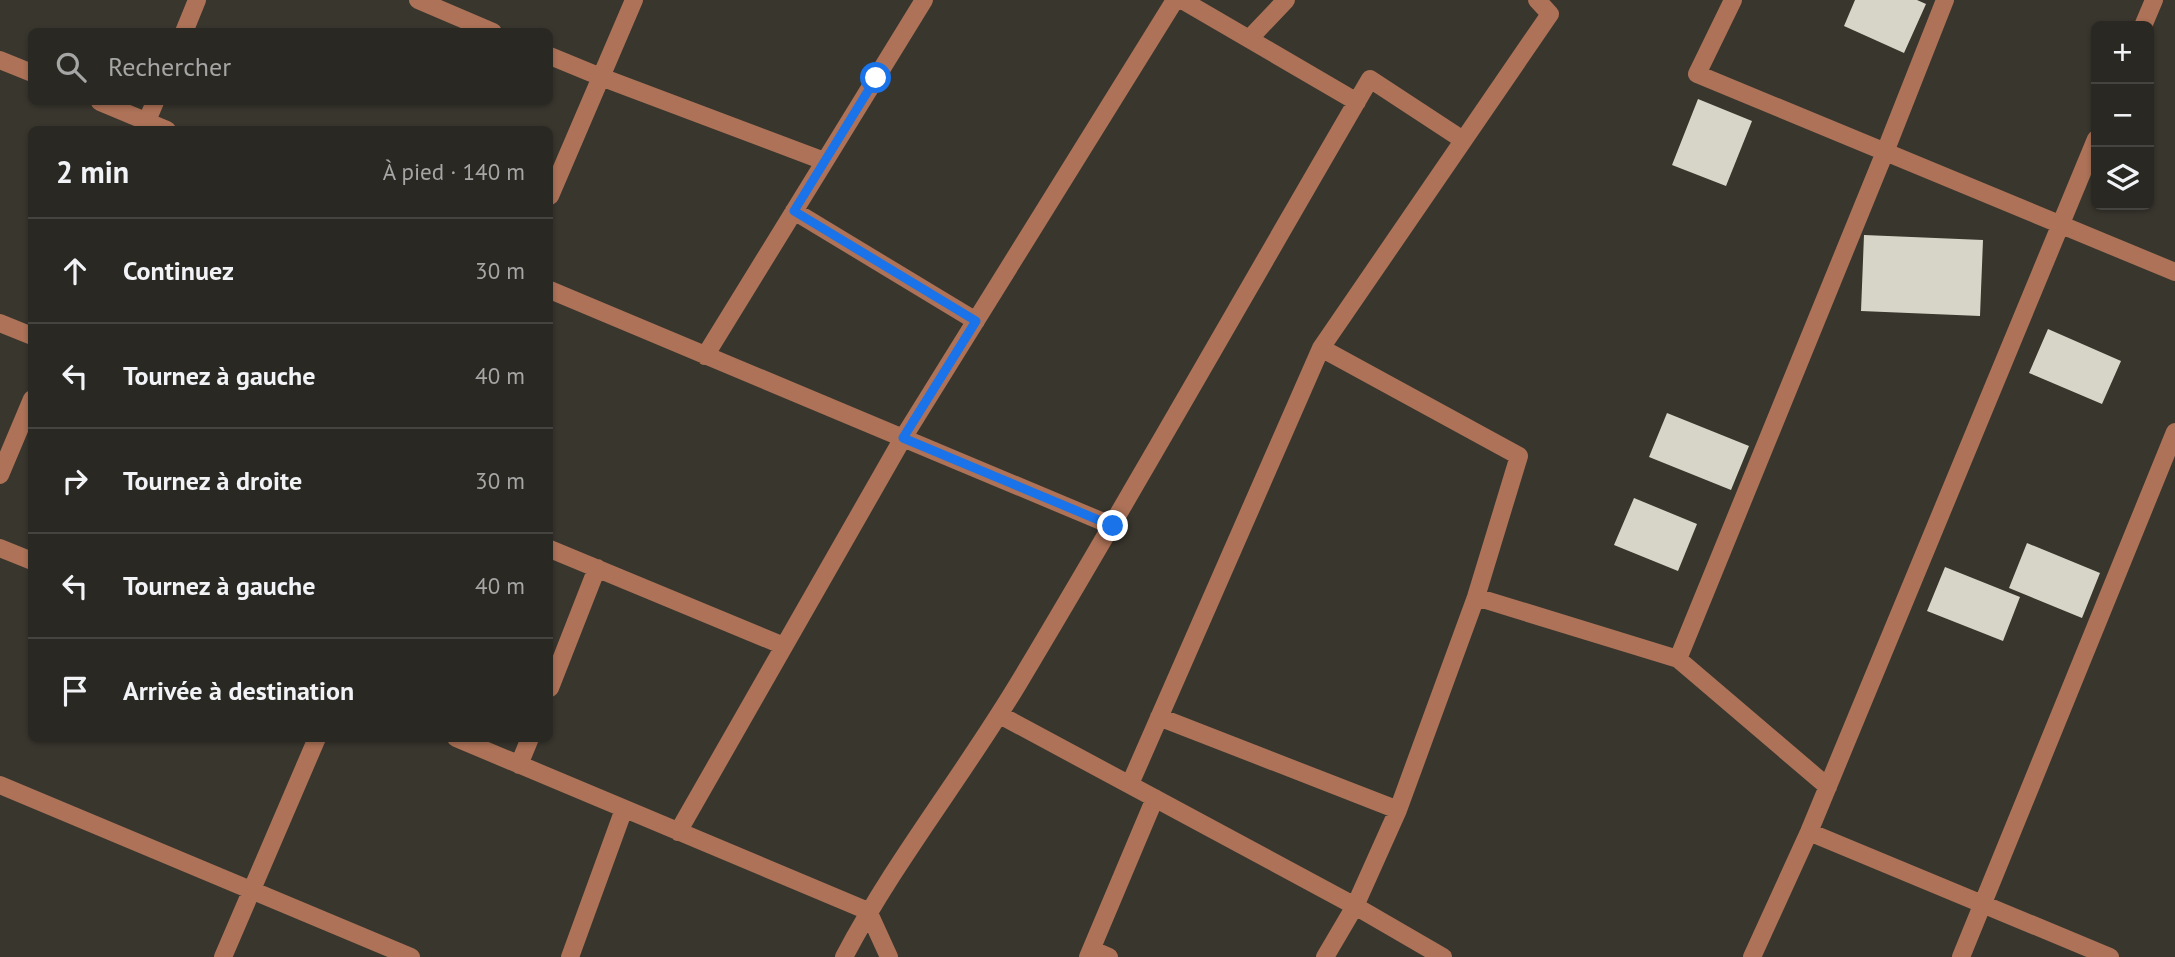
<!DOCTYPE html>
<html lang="fr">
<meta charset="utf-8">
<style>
body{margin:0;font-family:"PT Sans",sans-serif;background:#36342f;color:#f1f3f6}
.controls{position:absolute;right:21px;top:21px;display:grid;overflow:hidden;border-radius:10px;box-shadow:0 2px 5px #0004}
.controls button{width:63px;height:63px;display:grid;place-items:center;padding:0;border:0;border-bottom:2px solid #464440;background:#2a2822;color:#f1f3f6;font:35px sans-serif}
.stop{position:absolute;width:21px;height:21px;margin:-16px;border:5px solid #1a73e8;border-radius:50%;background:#fff}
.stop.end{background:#1a73e8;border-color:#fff;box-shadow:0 2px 7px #0008}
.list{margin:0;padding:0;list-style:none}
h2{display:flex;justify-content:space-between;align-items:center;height:91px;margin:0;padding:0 28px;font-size:30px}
h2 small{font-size:23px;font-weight:400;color:#a5a6a5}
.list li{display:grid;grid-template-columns:46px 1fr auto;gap:21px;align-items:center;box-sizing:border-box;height:105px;padding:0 28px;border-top:2px solid #464440}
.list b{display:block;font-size:26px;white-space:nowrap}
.list em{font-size:23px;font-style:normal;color:#a5a6a5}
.icon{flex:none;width:38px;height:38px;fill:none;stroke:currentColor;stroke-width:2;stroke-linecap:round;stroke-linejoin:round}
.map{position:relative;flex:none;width:2175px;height:957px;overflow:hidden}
.search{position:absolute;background:#2a2822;box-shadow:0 2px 5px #0004;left:28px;top:28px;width:525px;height:77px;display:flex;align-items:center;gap:18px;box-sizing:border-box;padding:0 24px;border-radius:10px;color:#a5a6a5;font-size:26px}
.panel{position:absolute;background:#2a2822;box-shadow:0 2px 5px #0004;left:28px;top:126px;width:525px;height:616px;border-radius:10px}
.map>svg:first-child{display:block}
.building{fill:#d7d5c8}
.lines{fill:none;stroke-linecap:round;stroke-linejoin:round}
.minor{stroke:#ad7257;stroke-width:18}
.route{stroke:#1a73e8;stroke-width:9}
</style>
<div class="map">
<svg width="2175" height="957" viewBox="0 0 2175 957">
<rect width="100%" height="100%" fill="#38362d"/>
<path class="building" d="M1855,0h62l9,4 -22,49 -60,-27z
M1698,99l54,22 -26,65 -54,-21z
M1864,235l119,5 -3,76 -119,-5z
M2048,329l73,32 -19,43 -73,-31z
M1667,413l82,33 -18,44 -82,-33z
M1634,498l63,26 -19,47 -64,-26z
M2027,543l73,30 -18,45 -73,-30z
M1945,567l75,30 -17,44 -76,-30z"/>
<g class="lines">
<path class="minor" d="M418,0l75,32
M1182,0l175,102
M1733,0l-36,74 478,198
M2143,26l11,-26
M184,32l13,-32
M1249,39l37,-39
M550,56l51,21 223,84
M0,60l32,13
M100,102l67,28
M143,130l12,-28
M550,196l84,-196
M794,211l182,110
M550,290l563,236
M0,323l32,13
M1321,348l198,108 -43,141 -78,213 -43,96 -30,51
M705,356l219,-356
M0,475l32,-76
M0,548l32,13
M550,549l234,97
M1476,597l202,62 150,128
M1678,659l207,-507 60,-152
M550,688l47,-120
M1000,715l355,191 88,51
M1159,717l239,93
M456,738l412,173 21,46
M519,765l11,-27
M1130,784l191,-436 229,-334 -13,-14
M0,785l411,172
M678,832l225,-394 272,-438
M1809,832l301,125
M1093,950l16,7
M223,957l94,-219
M570,957l54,-148
M844,957c50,-95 118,-180 174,-273 120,-200 234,-403 352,-605l93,61
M1088,957l67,-159
M1752,957l57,-125 287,-693
M1961,957l214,-525"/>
</g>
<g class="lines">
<path class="route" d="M876,78l-82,133 182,110 -73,117 210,88"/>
</g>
</svg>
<div class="controls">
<button>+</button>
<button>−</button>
<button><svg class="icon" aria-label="layers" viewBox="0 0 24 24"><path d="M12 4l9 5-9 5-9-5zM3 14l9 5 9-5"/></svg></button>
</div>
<div class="stop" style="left:876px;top:78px"></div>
<div class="stop end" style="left:1113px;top:526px"></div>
<div class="search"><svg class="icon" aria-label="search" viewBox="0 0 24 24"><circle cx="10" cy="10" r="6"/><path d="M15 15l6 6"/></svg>Rechercher</div>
<section class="panel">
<h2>2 min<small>À pied · 140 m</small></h2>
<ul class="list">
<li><svg class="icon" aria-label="ahead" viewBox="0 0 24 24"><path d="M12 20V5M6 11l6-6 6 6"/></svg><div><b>Continuez</b></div><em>30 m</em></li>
<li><svg class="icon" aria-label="left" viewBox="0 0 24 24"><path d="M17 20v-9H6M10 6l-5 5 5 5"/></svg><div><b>Tournez à gauche</b></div><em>40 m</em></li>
<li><svg class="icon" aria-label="right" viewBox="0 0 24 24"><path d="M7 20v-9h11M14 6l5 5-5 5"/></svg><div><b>Tournez à droite</b></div><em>30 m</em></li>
<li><svg class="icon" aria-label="left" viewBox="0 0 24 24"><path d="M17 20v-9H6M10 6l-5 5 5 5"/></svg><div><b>Tournez à gauche</b></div><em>40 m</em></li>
<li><svg class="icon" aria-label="arrive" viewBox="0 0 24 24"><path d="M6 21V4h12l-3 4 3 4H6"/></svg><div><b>Arrivée à destination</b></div></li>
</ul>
</section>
</div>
